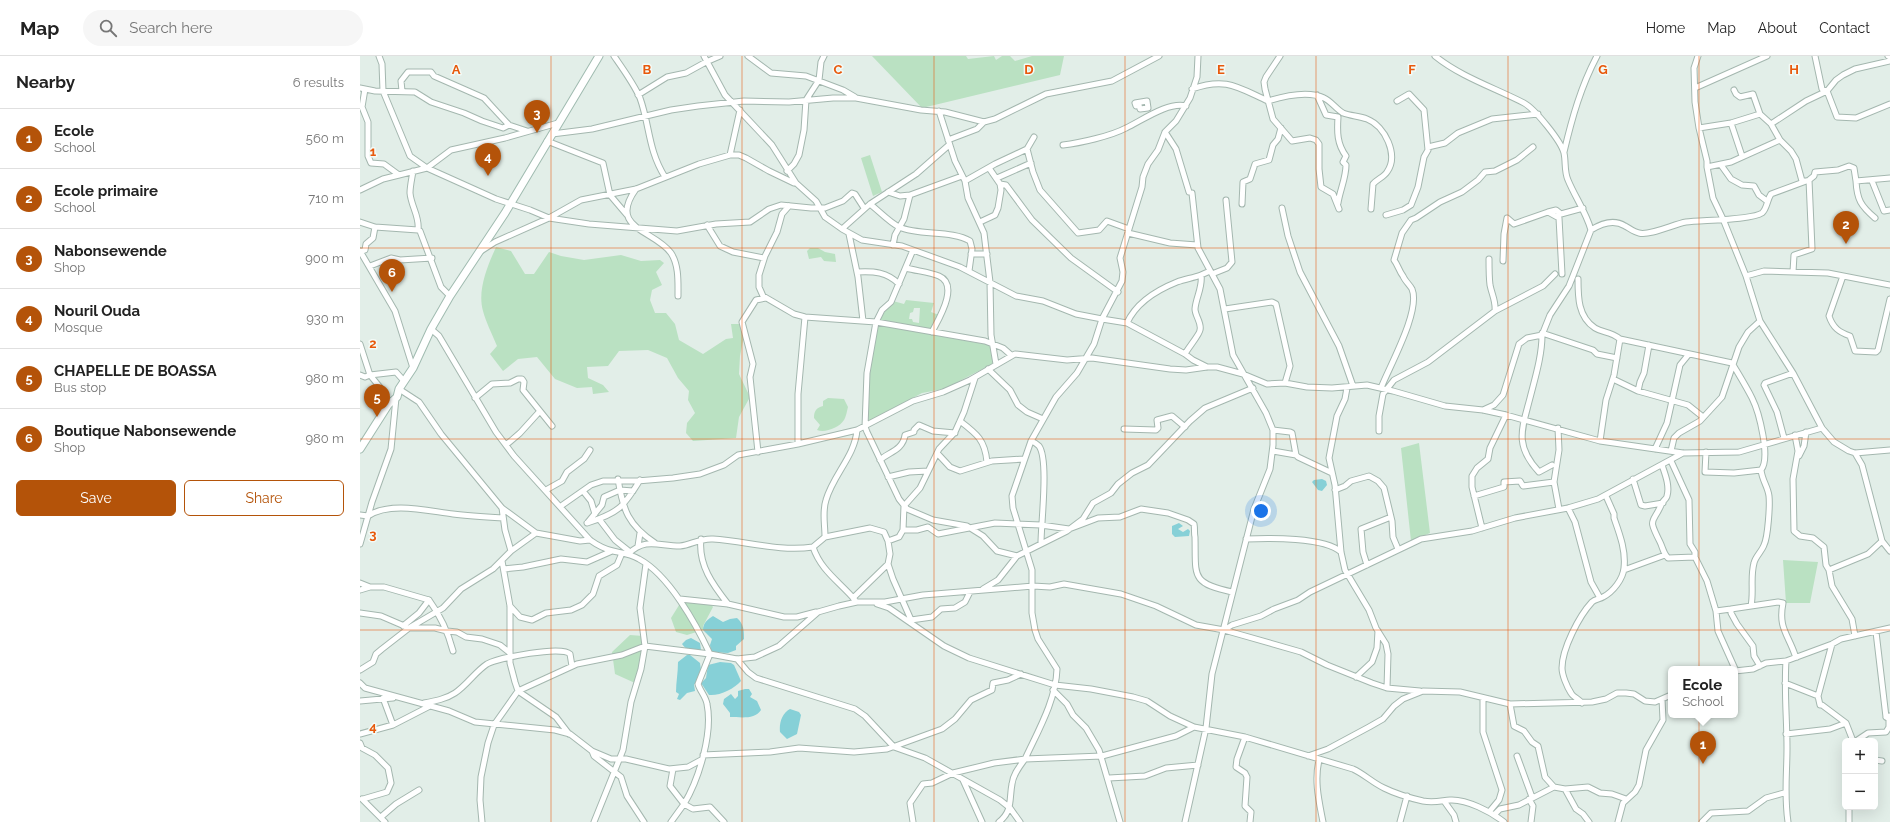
<!DOCTYPE html>
<meta charset="utf-8">
<style>
body{margin:0;font-family:Raleway,sans-serif;background:#f6f6f6;color:#222}
.controls{position:absolute;right:12px;bottom:12px;display:grid;overflow:hidden;border-radius:6px;box-shadow:0 4px 16px #0002}
.controls button{width:36px;height:36px;display:grid;place-items:center;padding:0;border:0;border-bottom:1px solid #e0e0e0;background:#fff;color:#222;font:20px sans-serif}
.you{position:absolute;left:901px;top:455px;width:14px;height:14px;margin:-10px;border:3px solid #fff;border-radius:50%;background:#1a73e8;box-shadow:0 0 0 6px #1a73e833}
.badge{display:grid;place-items:center;width:26px;height:26px;border-radius:50%;background:#b45309;color:#fff;font-size:13px;font-weight:700}
.pin{position:absolute;translate:-50% -33px;filter:drop-shadow(0 1px 2px #0008)}
.pin::after{content:'';position:absolute;top:21px;width:14px;height:12px;background:inherit;clip-path:polygon(0 0,100% 0,50% 100%)}
.popup{position:absolute;left:1308px;top:610px;width:70px;height:52px;box-sizing:border-box;display:grid;place-content:center;border-radius:6px;background:#fff;filter:drop-shadow(0 1px 3px #0005);font-size:13px;white-space:nowrap;color:#767676}
.popup b{font-size:15px;color:#222}
.popup::after{content:'';position:absolute;left:50%;top:100%;margin-left:-8px;border:8px solid transparent;border-top-color:#fff}
.list{margin:0;padding:0;list-style:none}
h2{display:flex;justify-content:space-between;align-items:center;height:52px;margin:0;padding:0 16px;font-size:17px}
h2 small{font-size:13px;font-weight:400;color:#767676}
.list li{display:grid;grid-template-columns:26px 1fr auto;gap:12px;align-items:center;box-sizing:border-box;height:60px;padding:0 16px;border-top:1px solid #e0e0e0}
.list b{display:block;font-size:15px;white-space:nowrap}
.list p{margin:0;font-size:13px;white-space:nowrap;color:#767676}
.list em{font-size:13px;font-style:normal;color:#767676}
.actions{display:flex;gap:8px;padding:12px 16px}
.actions a{flex:1;padding:9px 0;border:1px solid #b45309;border-radius:6px;text-align:center;font-size:14px;color:#b45309}
.actions .main{background:#b45309;color:#fff}
.icon{flex:none;width:22px;height:22px;fill:none;stroke:currentColor;stroke-width:2;stroke-linecap:round;stroke-linejoin:round}
.map{position:relative;flex:none;width:1530px;height:766px;overflow:hidden}
header{display:flex;align-items:center;gap:24px;box-sizing:border-box;height:56px;padding:0 20px;background:#fff;border-bottom:1px solid #e0e0e0}
header strong{font-size:19px}
nav{display:flex;gap:22px;margin-inline-start:auto;font-size:14px}
.search{width:280px;height:36px;background:#f6f6f6;display:flex;align-items:center;gap:10px;box-sizing:border-box;padding:0 14px;border-radius:22px;color:#767676;font-size:15px}
main{display:flex}
aside{flex:1;background:#fff}
.map>svg:first-child{display:block}
.green{fill:#bae1c2;fill-rule:evenodd}
.water{fill:#86d0d7}
.lines{fill:none;stroke-linecap:round;stroke-linejoin:round}
.street-casing{stroke:#a4b7af;stroke-width:7}
.secondary-casing{stroke:#a0bbb0;stroke-width:9}
.street{stroke:#fff;stroke-width:5}
.secondary{stroke:#fff;stroke-width:7}
.grid{fill:none;stroke:#e8590c;stroke-width:1;stroke-opacity:0.55}
.grid-label{font-size:13px;text-anchor:middle;font-weight:bold;fill:#e8590c;stroke:#f3faf6;stroke-width:3;stroke-linejoin:round;paint-order:stroke}
</style>
<header>
<strong>Map</strong>
<div class="search"><svg class="icon" aria-label="search" viewBox="0 0 24 24"><circle cx="10" cy="10" r="6"/><path d="M15 15l6 6"/></svg>Search here</div>
<nav><a>Home</a><a>Map</a><a>About</a><a>Contact</a></nav>
</header>
<main>
<aside>
<h2>Nearby<small>6 results</small></h2>
<ul class="list">
<li><span class="badge">1</span><div><b>Ecole</b><p>School</p></div><em>560 m</em></li>
<li><span class="badge">2</span><div><b>Ecole primaire</b><p>School</p></div><em>710 m</em></li>
<li><span class="badge">3</span><div><b>Nabonsewende</b><p>Shop</p></div><em>900 m</em></li>
<li><span class="badge">4</span><div><b>Nouril Ouda</b><p>Mosque</p></div><em>930 m</em></li>
<li><span class="badge">5</span><div><b>CHAPELLE DE BOASSA</b><p>Bus stop</p></div><em>980 m</em></li>
<li><span class="badge">6</span><div><b>Boutique Nabonsewende</b><p>Shop</p></div><em>980 m</em></li>
</ul>
<div class="actions"><a class="main">Save</a><a>Share</a></div>
</aside>
<div class="map">
<svg width="1530" height="766" viewBox="0 0 1530 766">
<rect width="100%" height="100%" fill="#e2eee8"/>
<path class="green" d="M512,0h94l2,3 26,-3 2,4 6,-4h8l5,5 17,-5h32l-4,19 -138,33z
M510,99l12,37 -9,4 -12,-38z
M136,191l15,4 14,23h9l15,-22 12,4 23,4 37,-5 20,6 19,-1 4,3 -8,9 6,13 -10,5 -2,10 5,13h11l9,11 4,16 24,14 23,-15 7,-1 -2,-14h12l1,12 -4,20 -1,18 11,23 -11,20 -3,21 -43,3 -7,-8 1,-10 8,-10 -7,-13 1,-9 -11,-13 -11,-20 -19,-8 -29,1 -11,15 -21,1 1,11 15,7 6,7 -16,2 -1,-7 -15,1 -22,-9 -18,-22 -19,2 -15,12 -13,-17 7,-8c-5,-12 -11,-24 -14,-35 -6,-21 5,-46 13,-64z
M450,192h8l7,4 10,2 1,8 -12,-1 -3,-4 -12,2 -2,-8z
M546,244l28,3 -3,9 8,3 -7,17 -54,-10 5,-11 10,-10 11,3zM554,252h6l-1,15 -6,-1 -1,-3h-3l1,-6 3,-1z
M517,269l113,20 4,18 -50,26 -22,4 -54,29 1,-48z
M468,342l16,1 4,8c-1,4 -2,10 -4,13 -5,8 -19,13 -27,10l3,-5 -6,-7c0,-7 2,-10 9,-12v-5z
M1059,387l11,90 -19,8 -10,-93z
M1423,504l35,2 -8,41h-24z
M321,546h28l4,5 -10,19v4l-16,5 -11,-3 -5,-14z
M270,579l13,1v11l-8,36 -20,-9 -3,-22z"/>
<path class="water" d="M962,423l4,2 1,4 -5,6 -4,-1 -6,-8 2,-2z
M819,467l4,3 -5,3 5,3 5,-3 2,2 -1,5 -14,1 -3,-3v-8z
M353,560l10,6 7,-3 7,-1c7,6 7,13 7,21l-8,7v4l-8,3 -17,-1 -1,-7 2,-6 -9,-9c0,-7 5,-11 10,-14z
M331,582l9,5 1,7c-7,3 -15,0 -19,-6l4,-4z
M327,599h3l10,8 1,7 -5,14h-2l1,7 -8,2 -7,7 -3,-1 2,-5 -3,-2c0,-10 2,-19 2,-30z
M360,606l11,1 3,2 7,16c-7,8 -21,15 -32,14l-8,-12 5,-5 2,-13z
M385,633h4l3,5 -2,3 7,4 4,9c-6,10 -21,7 -31,7v-4l-7,-9 1,-5 7,-5 4,5 3,-3v-5z
M430,653l9,3 2,3 -4,19 -10,5 -7,-7c-1,-9 2,-19 10,-23z"/>
<g class="lines">
<defs>
<path id="street" d="M19,0l3,8 1,27 27,65 17,12 69,31 34,11 19,8 40,6 88,7 39,-7 34,-2 19,-13 12,-4 30,3h14l18,-7 9,-8 3,1 9,14
M254,0c9,13 20,28 26,42 10,28 8,52 25,79
M344,0l21,39 47,50 24,38 20,18 9,16 17,12 20,11 40,6 58,21 56,29 27,5 33,13 26,5 -8,25 -17,29 -21,24 -25,44 -19,55 1,12 19,62v43l3,17 3,9 19,30c-1,31 -19,62 -32,90l-31,4 -41,10 -21,10 -9,1 -13,19 3,19
M388,0l23,17 35,3 37,14 12,7
M838,0l-1,21 -7,21 -14,23 -11,11 -7,18 -10,14 -5,13 -1,10 -22,71 3,14 -1,9 -20,38 25,4 58,31 8,6 14,7
M920,0l-14,21 -2,5 1,7 8,30 19,22 18,-3 6,2 3,4v25l2,18 12,7 6,15
M1075,0c26,21 60,32 89,47 11,6 37,38 40,50 2,9 0,18 4,27 7,17 18,32 23,50l-22,56 -19,29 -8,20 -15,3 -8,6 -16,51 -9,10 -11,5
M1338,0l-4,12 1,34 4,26 8,33v6l6,31 10,21 23,57 14,45 33,52 29,55 12,14 15,9 6,2 35,-3
M1455,0l7,33 5,2 10,26 19,1 34,-14
M1528,0l2,1
M0,32l15,3 40,1 16,10 33,11 18,8 21,7 6,-3
M1335,32l72,-32
M5,33l-3,18 6,15v34l3,7 13,1 15,11
M832,33c34,-12 45,-2 76,12 16,-5 40,-11 56,-3 7,3 12,11 19,15 8,3 16,3 24,6 18,7 32,36 20,53 -3,5 -10,7 -14,12l-2,25
M1374,34l2,4 4,3 13,-3 7,20 11,10 9,16 11,11 5,8 6,22h3
M42,35l-1,-10 7,-9h23l3,4 50,22 25,27 18,6
M278,39l29,-18 19,-4 20,-11 14,-6
M957,39l9,20 12,2c-1,15 -1,27 8,39l-3,6 3,3c0,13 -6,25 -8,38
M787,45l1,7 -8,1 -1,-4 -3,1 -1,-3z
M579,55l16,50 10,20 3,17 16,35 6,49 1,53 5,29
M1371,67l11,33
M1411,68l35,-23 21,-10 9,-11 7,-5 12,-6 35,-8
M1339,72l32,-5 29,-9
M805,76l11,17 13,43
M192,78l40,-5 79,-19 27,-4 46,-5 45,1 44,-4h23l65,12 24,2 39,10 11,-3 51,-25 66,-13 47,-25
M588,84l29,-11 7,-7
M187,85l56,22 7,32 17,20
M703,89c17,-2 48,-9 63,-17 15,-7 43,-27 60,-22
M1068,91l17,-4 13,-10 34,-14 46,-5
M667,93l6,23 7,18 38,43 21,-3 8,-9 22,8
M1204,96c8,-34 17,-66 33,-96
M370,99l10,-45
M1361,109l10,14 11,6 12,1 5,9 8,6
M1347,111l24,-5 49,-22
M427,115l7,-7 5,-9 5,-25 2,-30 13,-20 2,-18 3,-6
M637,122l34,-15
M605,125l30,-17 32,-15 7,-12
M1496,125c1,19 5,25 19,37
M1512,125l12,30 6,-1
M640,128l6,1 26,35 39,38 47,34
M276,133c-29,40 19,41 35,64 8,12 7,29 7,43
M0,134l23,-11 44,-11 24,-18 54,-12 53,-15
M528,136l12,4 10,-1 52,-19
M510,148c9,7 19,18 29,23 20,9 53,3 71,14l2,8 -3,22
M882,148l1,-22 7,-3 5,-15 14,-4 4,-15 5,-6 3,-11
M429,150l-7,8 -5,18 -12,24 -6,19v12l4,9 31,18 11,3 71,5 109,19 18,7 8,7
M922,152l6,28 12,36 39,74 14,40
M1188,156l8,-2 5,4 22,-6
M1026,159l17,-5 8,-5 7,-18 6,-30 4,-7 -4,-40 -15,-16 -12,7
M0,166l15,5 43,3c2,-13 -7,-24 -8,-37 0,-7 2,-15 3,-22
M620,166l15,-7 3,-7 3,-18 -1,-6 -11,-16
M347,169l13,21 13,6 31,6
M482,173l28,-25 46,-30 33,-29
M58,174l2,1 21,56 9,9
M1231,174c11,-7 23,-11 34,-4 4,2 9,6 14,7 11,3 35,-9 47,-11 15,-2 66,-2 76,-9 5,-4 5,-13 9,-19l38,-14 5,-4 1,-4 23,-2 11,-4 5,2 2,13 34,-3
M768,177l42,10 27,2
M489,178l9,43 5,44
M533,189l2,-10 9,-16 6,-24
M553,194l-22,52 -9,8 -6,12 -9,51 -2,54 2,5 32,67 8,10 26,11 34,6 16,10 14,15 20,5
M0,195l35,60 18,57
M121,195l14,-9 54,-24 32,-18 55,-11 63,-25 31,-9h9l7,3 23,13 25,12
M0,196l5,-2 1,-6 7,-6 2,-11
M611,198h16
M1129,203c0,9 0,18 1,26 2,10 6,16 5,26
M1143,205l1,-27 3,-16 7,6 34,-12 11,6 3,56
M10,210l21,-8 9,2 32,-2
M546,212c11,3 23,4 33,8 21,9 -1,44 -7,56
M497,216c17,-1 30,0 42,12
M1433,216l1,-17 18,-6 -3,-69
M852,218l15,-6 5,-6 -6,-62
M1386,220l18,-5 64,2 62,12
M1483,220l-14,40c4,12 10,16 21,20l5,15 21,1 2,-2 12,-51
M1218,223c0,18 0,38 17,49 8,5 15,3 25,11l-6,36 -8,25 -6,41
M865,253l47,-7 4,2 14,62 -5,17
M767,267c9,-20 30,-33 50,-41 8,-3 16,-4 24,-7
M71,273l8,7 57,96 18,24 76,84c7,5 14,9 23,11 9,2 18,3 26,8 30,16 57,65 71,95l27,5 18,-2 24,-11 39,-34 21,-6 18,-4h28l38,-7 110,-9 17,1 14,-3 57,10 35,12 40,19 28,5 8,-5 29,-9 13,-7 24,-9 12,-8 111,-53 51,-8 43,-13 53,-10 30,-9 85,-46
M1182,277l51,17 4,4 20,4
M1182,279c0,21 -7,43 -12,63 -8,31 -16,47 9,74l13,-7
M1260,283l112,24c7,12 14,23 20,35 7,14 19,60 9,72 1,10 7,17 8,26 1,9 -1,41 -5,49 -2,6 -9,12 -10,18 -4,15 0,28 -3,43
M0,288l10,31 26,-3 8,9
M825,298c3,-6 15,-20 15,-24 2,-7 -5,-14 -5,-21 1,-12 8,-22 6,-34l9,-4
M628,313l22,21 8,15 9,7 16,7
M0,319l5,2 5,-2 13,16 5,14
M1253,323l25,12 50,14 15,12
M987,332l-2,11 -8,17 -8,42 6,27 6,67 4,18 24,40 7,18 10,16 2,10 -1,34
M1021,332c8,-21 40,-77 31,-99 -2,-4 -7,-8 -9,-13 -4,-5 -5,-11 -9,-16l8,-27 9,-13 5,-2 24,-16 22,-10 16,-12 7,-8 10,-1 22,-11 16,-13
M39,333l20,13 22,32 61,74 34,25
M1278,335l2,-9 4,-9 5,-28
M115,342l17,-14 18,-1 8,-4h4l2,3 -1,8 29,36
M600,365c17,13 25,19 27,41
M1198,372l1,22 -5,32 5,27
M764,373l32,1 2,-2 -1,-8 15,-4 13,11
M913,374l17,2 2,1 4,22 2,2 34,16
M1019,375v-15l4,-22 11,-14 34,-18 67,-51 48,-25 12,-12
M1435,379l3,16 -5,28 1,52 6,5 13,2 11,9 2,18 3,5
M1424,382l-7,-26 -13,-27 1,-2 28,-10
M671,385c3,1 6,3 8,5 10,14 2,77 2,97
M438,388v-50l7,-77
M146,389l14,-12 20,-22
M1295,393l12,-26 13,-58 9,-11
M913,395l23,4
M1311,395l3,-13 5,-5 21,-12 22,-24 17,-50 9,-15 12,-11
M398,396l-8,-75 3,-13 -11,-42 14,-22 10,-2
M1346,396l-1,20 29,1 27,-3
M577,397l13,14 10,4 32,-10 32,-2
M1495,397l7,12 20,76 8,10
M1439,400l5,-10 2,-14
M520,404c9,-8 23,-10 25,-25l9,-3v-2l5,-5 14,6 22,2
M1311,405l18,39 1,44 5,8v5
M1302,409c3,9 8,21 5,31 0,2 -4,5 -5,7 -9,22 -15,13 -2,39 3,6 3,11 8,16l27,-1 12,24 9,30 2,20 18,40
M528,421l21,-5 19,-1
M258,423c5,31 10,46 37,64
M1273,423l8,26 4,1 18,-3
M186,434l16,-9 5,-9 17,-13 6,-9
M975,434l10,-4 6,-5 18,-5 9,5 6,7 8,33 1,16 5,12
M223,435l8,10 4,13
M1114,440l30,-9v-5l16,-1 3,5 31,-4
M201,450l30,-21 12,-4h34l36,-3 27,-4 24,-9 14,-10 60,-11 59,-14 56,-29 30,-9 27,-12 45,-26 52,6 25,-2 78,11 16,1 21,-3h10l26,7 24,10 18,-1 22,4 25,1 35,-3 26,6 52,15 38,4 23,5 94,26 83,12 56,-1 83,-24
M142,452l3,22 6,21
M1208,452l7,14 16,60 9,16
M0,459l8,1c22,-15 60,-5 85,-2 16,2 33,3 50,4
M239,463l16,21 15,12
M228,466l14,-17 2,-8 16,-7 13,1
M227,467c31,-10 36,-15 53,-43
M1122,472l-10,-41v-11l5,-8 11,-9 2,-11 16,-33
M543,474h14l11,-3 10,7 57,-11 46,2 28,4 29,-11 22,-1 21,-8 27,4 20,7 6,4c1,5 0,9 1,13 1,39 -5,46 37,55
M465,481l45,-9 14,4 4,9
M341,483c-3,26 12,46 27,65
M886,483c22,-1 79,-2 95,13
M0,488l12,-42 19,-53 5,-51
M278,490l2,-13
M453,491l12,-10c0,-13 -3,-25 1,-37 7,-25 29,-44 31,-70
M268,498c18,-17 30,-8 52,-8 11,-1 20,-8 33,-7 33,2 66,13 100,8 8,24 27,35 42,53
M142,505l8,45v57l5,19 3,9 38,26 13,17
M528,508l5,15 19,43
M1007,509l-4,-13 -2,-23 30,-12
M144,513l19,-2 38,-8 26,3 25,-11
M1264,514l41,-15
M0,527l10,4h14l45,13
M623,533l15,-9 19,-24 50,-25 16,-12 10,-16 18,-10 7,-9 14,-11 16,-8 42,-44 15,-13 48,-20
M0,534l10,-3
M493,542l35,-34 2,-10 -2,-13 11,-4 4,-7 1,-24 16,-18 19,-39 16,-17 9,-20 11,-34
M320,543l48,5 56,13h13l19,-5
M517,548l12,4 55,38 25,12 86,27 36,4 42,8 14,4 23,15 24,11 51,10 108,32c11,5 20,14 31,19 12,6 26,10 39,13 10,2 17,0 27,-1 17,-1 41,12 54,22
M150,550l10,11 12,3 14,-7 25,-3 11,-5 11,-11 6,-18 18,-11 5,-12
M1356,555l15,-2
M0,557l21,3 28,12h26l12,3 10,1 9,5 16,2 18,6 10,8
M551,564l21,-3 9,-8 14,-1 10,-6 5,-10
M43,570l16,-13 10,-13c11,15 19,32 24,51
M864,574l77,22 26,13 45,18 15,5 33,3
M1516,576l10,85
M1495,580l-3,-17 -20,-33 -3,-16 39,-16 14,-13
M377,603l11,13 8,6 99,31 10,7 29,31 31,11 75,42 10,8 10,14
M1426,605c-2,30 1,58 1,87 0,26 -3,47 1,74
M1400,610l-6,-10 -1,-10 -16,-22 -6,-11v-4l47,-7 5,1c-5,25 5,31 12,52l2,2
M0,614l13,-8 3,-8 6,-5 27,-21 34,-20 18,-19 32,-20 18,-18 25,-18 44,8 10,-1
M1375,615l18,-2 13,-6 20,-2 46,-17 9,-5 49,-11
M996,621l16,-15 5,-14 1,-17
M0,627l5,5 84,23 26,11 80,8 15,4 22,17 19,8h15l43,10 19,-2 13,-7
M1425,627l33,13 2,9h2l24,18 7,18
M693,634l14,14 6,11 13,13 13,22 21,72
M1458,640l14,-52
M23,642l10,27
M1123,642v34l19,58 -3,10 -10,12
M0,645l33,-3
M64,647c11,-2 22,-4 31,-10 12,-8 20,-21 32,-29 11,-6 75,-19 83,-10l2,12
M1222,647c-3,-4 -9,-6 -11,-10 -4,-6 -9,-18 -9,-25 0,-19 17,-52 30,-66 3,-3 8,-3 11,-5 10,-5 20,-18 21,-29 2,-17 -4,-33 -10,-50v-4l-8,-18
M0,678l33,-9 37,-19
M1426,678l44,-5 16,-6
M885,681l-8,22 -1,8 9,6 2,4 -2,29 6,6 -1,10
M1496,685l12,-8 18,-1 3,-5v-8l-3,-2 4,-1
M0,687l2,5 13,7 13,13 3,15 -4,9 -24,7
M232,695l2,5 27,21 6,19 17,26
M343,699l67,-3 29,-4 55,4 33,-3 55,-20 13,-10 16,-19 21,-10 1,-7 15,-3 13,-6
M948,700l20,-7 41,-22 14,-8 11,-13 9,-7 20,-8 37,1 50,12 82,-2 14,-3 11,-6h9l8,1 11,7 10,1 16,-7
M1157,700l15,41
M959,704c-5,21 0,41 4,62
M1515,704l7,1
M749,722l36,-2 21,-8 32,-3
M603,724l19,42
M1194,731l11,2 11,20 7,5 6,8
M1205,733l23,-2 12,6 12,1 14,5
M2,743l23,23
M1169,743l4,7 -2,16
M1084,745l10,14 2,7
M1489,751v15
M1134,759l6,-6 19,-4 35,-18 -9,-10 -7,-31 -6,-4 -8,-11 -10,-5 -4,-22
M21,761l15,-13 23,-14
M122,766l-2,-22 1,-23 7,-34 6,-18 24,-34 59,-27 45,-9 23,-9 -5,-38 6,-44
M234,766l29,-72 8,-48 10,-33 4,-23 65,8 -12,30c2,7 8,13 9,20 6,29 -8,75 -23,100l9,5 17,-2 14,15
M311,766l13,-18 -14,-18 3,-17
M639,766c14,-11 10,-23 13,-38 1,-10 8,-18 13,-25l77,-3 74,-20 18,-9
M825,766l21,-94 6,-54 42,-165 16,-40 3,-24v-15l-7,-17 -33,-58 -13,-66 -22,-41 -6,-55
M1040,766l7,-26
M1258,766l5,-19 12,-11 4,-7 7,-35 17,-30 -1,-21
M1342,766l9,-9 37,-2 18,-13 18,-5"/>
<path id="secondary" d="M0,393l28,-44 9,-8 2,-8 14,-21 18,-39 19,-33 55,-83 94,-157"/>
</defs>
<use href="#street" class="street-casing"/>
<use href="#secondary" class="secondary-casing"/>
<use href="#street" class="street"/>
<use href="#secondary" class="secondary"/>
</g>
<path class="grid" d="M191,0v766M382,0v766M574,0v766M765,0v766M956,0v766M1148,0v766M1339,0v766M0,192h1530M0,383h1530M0,574h1530"/>
<g class="grid-label">
<text x="96" y="18">A</text>
<text x="287" y="18">B</text>
<text x="478" y="18">C</text>
<text x="669" y="18">D</text>
<text x="861" y="18">E</text>
<text x="1052" y="18">F</text>
<text x="1243" y="18">G</text>
<text x="1434" y="18">H</text>
<text x="13" y="100">1</text>
<text x="13" y="292">2</text>
<text x="13" y="483">3</text>
<text x="13" y="675">4</text>
</g>
</svg>
<div class="controls">
<button>+</button>
<button>−</button>
</div>
<div class="you"></div>
<div class="pin badge" style="left:1343px;top:708px">1</div>
<div class="popup"><b>Ecole</b>School</div>
<div class="pin badge" style="left:1486px;top:188px">2</div>
<div class="pin badge" style="left:177px;top:77px">3</div>
<div class="pin badge" style="left:128px;top:120px">4</div>
<div class="pin badge" style="left:17px;top:361px">5</div>
<div class="pin badge" style="left:32px;top:236px">6</div>
</div>
</main>
